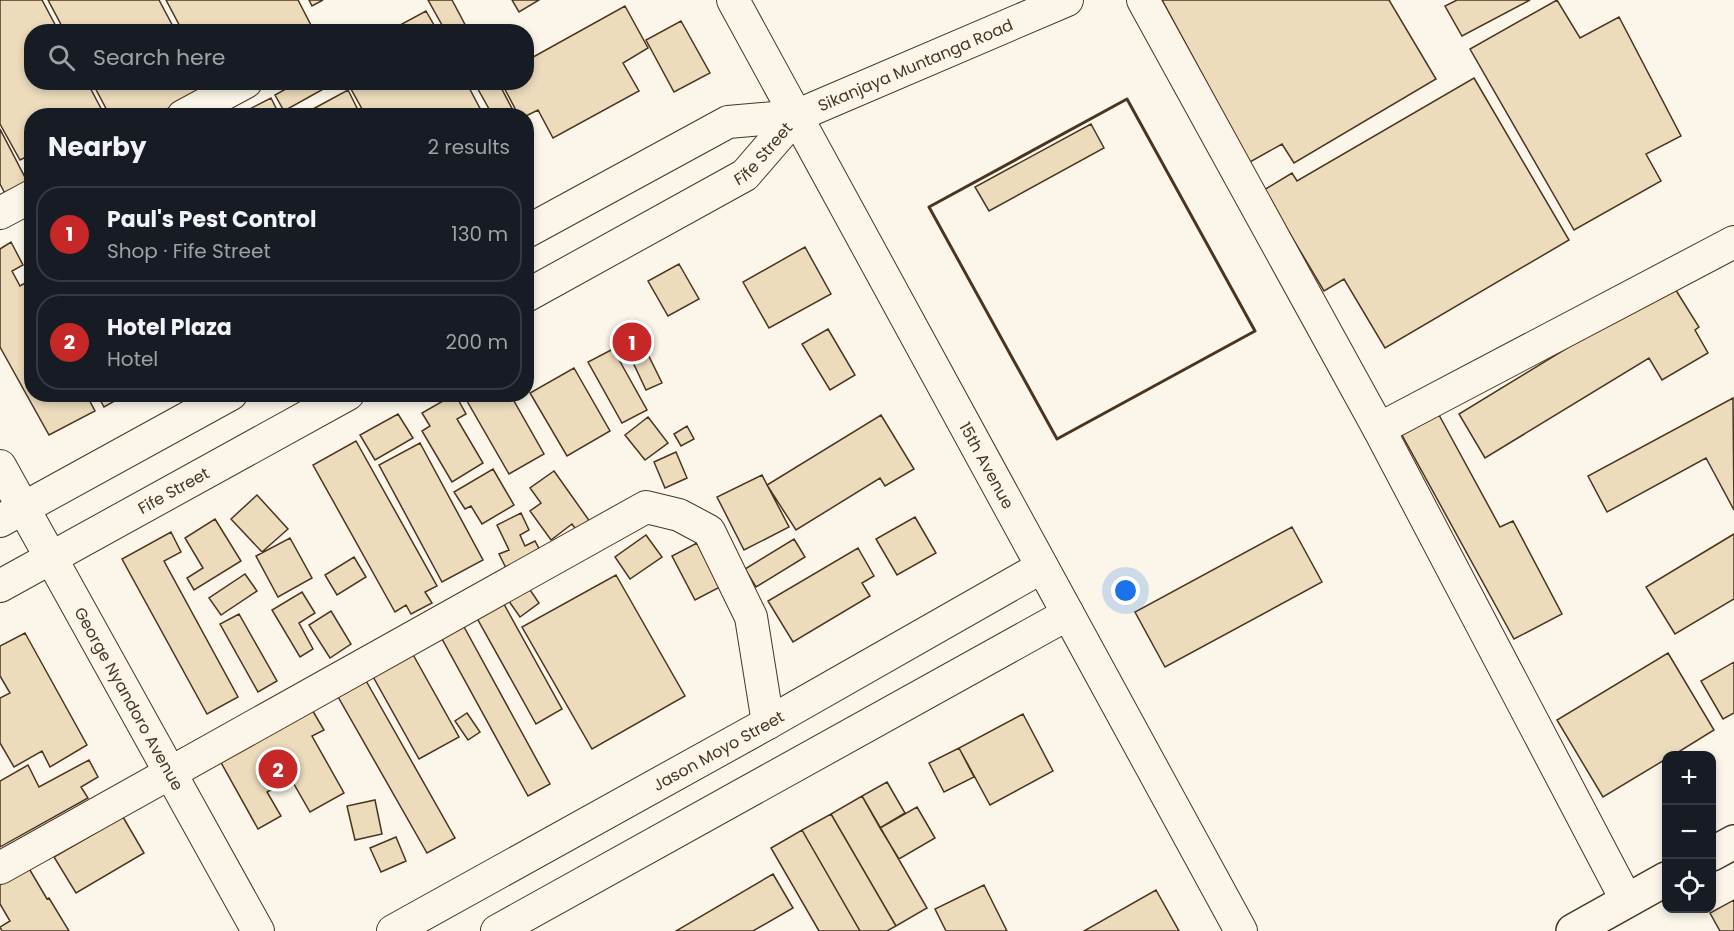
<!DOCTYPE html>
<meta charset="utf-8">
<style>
body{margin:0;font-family:Poppins,sans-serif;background:#242831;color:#f1f3f6}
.controls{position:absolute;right:18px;bottom:18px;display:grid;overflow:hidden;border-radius:12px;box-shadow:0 3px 9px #0003}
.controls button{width:54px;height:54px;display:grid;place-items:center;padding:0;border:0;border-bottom:2px solid #363941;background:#171b24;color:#f1f3f6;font:30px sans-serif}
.you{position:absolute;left:1126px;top:591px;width:21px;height:21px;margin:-15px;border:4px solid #fff;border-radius:50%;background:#1a73e8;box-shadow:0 0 0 9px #1a73e833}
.badge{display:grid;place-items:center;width:39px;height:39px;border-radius:50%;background:#c62828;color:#fff;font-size:20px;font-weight:700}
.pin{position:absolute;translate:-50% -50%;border:3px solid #fff;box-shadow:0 2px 6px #0006}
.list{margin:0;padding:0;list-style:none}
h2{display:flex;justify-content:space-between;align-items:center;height:78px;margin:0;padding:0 24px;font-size:26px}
h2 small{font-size:20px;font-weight:400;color:#9ea1a6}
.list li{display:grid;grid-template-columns:39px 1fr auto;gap:18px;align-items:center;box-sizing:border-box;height:96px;margin:0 12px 12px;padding:0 12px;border:2px solid #363941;border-radius:24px}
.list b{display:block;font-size:22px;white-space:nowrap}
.list p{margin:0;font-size:20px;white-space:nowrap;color:#9ea1a6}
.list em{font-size:20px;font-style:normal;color:#9ea1a6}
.icon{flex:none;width:33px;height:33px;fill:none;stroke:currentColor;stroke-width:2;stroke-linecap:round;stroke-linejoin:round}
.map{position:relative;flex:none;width:1734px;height:931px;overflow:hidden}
.search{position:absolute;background:#171b24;box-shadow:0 3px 9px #0003;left:24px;top:24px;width:510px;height:66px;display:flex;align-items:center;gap:15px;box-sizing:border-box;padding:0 21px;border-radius:24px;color:#9ea1a6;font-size:22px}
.panel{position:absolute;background:#171b24;box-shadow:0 3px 9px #0003;left:24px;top:108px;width:510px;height:294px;border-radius:24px}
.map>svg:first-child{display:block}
.building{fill:#ecdcbc;stroke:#4a3520;stroke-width:1.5}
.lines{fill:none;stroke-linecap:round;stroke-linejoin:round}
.minor-casing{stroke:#4a3520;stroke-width:34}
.highway-casing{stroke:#4a3520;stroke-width:36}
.minor{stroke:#fbf6e9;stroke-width:32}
.highway{stroke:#fbf6e9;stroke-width:33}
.wall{stroke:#4a3520;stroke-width:3}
.labels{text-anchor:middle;stroke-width:4.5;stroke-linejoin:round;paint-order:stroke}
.street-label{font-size:16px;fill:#4a3520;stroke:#fbf6e9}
</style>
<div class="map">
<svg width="1734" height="931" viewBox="0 0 1734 931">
<rect width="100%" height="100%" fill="#fbf6e9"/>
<path class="building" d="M0,0h42l17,32h-27v50h55l18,34h-73v38l-12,6 -20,-36z
M48,0h111l17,32h-111z
M166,0h132l16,31 -131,1z
M309,0h14l-11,6z
M428,0h24l17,32h-23z
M512,0h27l-20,12z
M1162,0h227l47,79 -142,84 -12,-19 -32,18z
M1457,0h73l-68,36 -17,-30z
M1557,0l23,38 39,-21 62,119 -35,18 15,27 -87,49 -104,-181z
M625,6l23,42 -25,15 16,28 -86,47 -15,-28 -12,6h-7l-18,-34h25v-21z
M426,11l12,21h-35l-3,-7z
M681,21l29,52 -36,19 -28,-52z
M1474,78l95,162 -184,108 -41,-69 -20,12 -60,-101 28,-17 5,8z
M92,82h111l3,6 -52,28h-44z
M298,82h38l-52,29 -9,-16z
M363,82h103l18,34h-118l-15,-27z
M474,82h24l18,34h-23z
M348,90l13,26h-61z
M271,98l9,18h-40v-2z
M1091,124l13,24 -115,63 -14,-24z
M0,129l30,58 -22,12 -8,-15z
M11,242l12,23 -11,6 8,15 12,-7v115h54l9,17 -46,24 -49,-88v-98z
M805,247l26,47 -62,34 -26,-46z
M679,264l20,35 -31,17 -20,-35z
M1672,284l27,43 -4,3 13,23 -46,27 -13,-22 -164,100 -26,-44z
M828,329l27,46 -25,15 -28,-46z
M636,330l26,53 -16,7 -25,-53z
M613,349l34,61 -25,13 -34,-61z
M574,368l36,63 -43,25 -37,-63z
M97,394h30l-23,13z
M455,394l11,20 -9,5 26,44 -31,19 -30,-51 8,-5 -8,-13z
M463,394h47l34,60 -35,20z
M1733,398l1,112 -28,-52 -99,54 -19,-36z
M398,414l15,24 -38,22 -15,-25z
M881,415l33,54 -29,17 -5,-8 -84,52 -29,-45z
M1439,415l61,112 13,-6 49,93 -48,25 -112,-204z
M648,417l20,26 -23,17 -20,-25z
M687,426l7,13 -13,7 -7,-12z
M356,441l81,145 -12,6 7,11 -21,11 -5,-9 -11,7 -82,-147z
M420,443l63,117 -41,22 -63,-117z
M676,452l11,26 -22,10 -11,-26z
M493,469l21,36 -32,19 -11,-18 -6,3 -11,-17z
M554,471l39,55 -13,9 -8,-11 -21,16 -21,-29 11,-8 -11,-15z
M762,475l27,52 -45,23 -27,-53z
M257,495l31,34 -26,23 -31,-33z
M521,513l8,17 -9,5 5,11 10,-5 8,15 -35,16 -9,-18 10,-4 -12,-25z
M915,517l21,36 -39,22 -21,-36z
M215,519l26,42 -47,29 -7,-12 16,-10 -18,-30z
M1292,527l30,55 -157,85 -30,-55z
M171,532l10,20 -17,9 74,136 -31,17 -85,-155z
M1734,534v65l-59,35 -29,-47z
M646,535l16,22 -32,22 -15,-22z
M290,538l22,40 -34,19 -22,-41z
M794,539l11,18 -49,30 -11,-18z
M697,543l23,44 -25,13 -23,-44z
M858,548l16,28 -12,7 8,13 -77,46 -25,-41z
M354,557l12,20 -29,18 -12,-20z
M245,574l12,17 -36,24 -12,-17z
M616,575l69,121 -93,53 -70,-122z
M526,584l13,19 -19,14 -14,-20z
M302,592l13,21 -16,10 14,26 -13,8 -28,-47z
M500,597l62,112 -26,15 -63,-113z
M331,611l20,33 -21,14 -21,-33z
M239,614l38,67 -19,11 -38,-68z
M463,625l87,159 -22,12 -87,-159z
M25,633l62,112 -37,22 -8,-16 -28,16 -14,-24v-45l10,-5 -10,-17v-30z
M411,651l48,86 -40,22 -48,-86z
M1668,653l46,77 -42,26h-6v3l-63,38 -46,-77z
M1734,662v51l-11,6 -22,-38z
M365,679l90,159 -28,15 -90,-158z
M311,708l13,22 -12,6 32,57 -34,19 -19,-33 -24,13 14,24 -23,13 -39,-70z
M467,713l13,19 -12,8 -13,-19z
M1023,714l30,57 -63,34 -31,-57z
M959,748l15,29 -30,15 -15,-29z
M89,760l9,17 -17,10 7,11 -88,49v-66l28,-16 11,22z
M887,782l18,31 -25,15 -18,-32z
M862,796l65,112 -31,18 -65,-112z
M375,800l7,34 -27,6 -8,-34z
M917,807l18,31 -36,21 -19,-31z
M831,814l65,112 -9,5h-27l-58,-101z
M123,817l21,36 -68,40 -22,-36z
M802,830l58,101h-41l-48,-83z
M396,837l10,24 -25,11 -11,-24z
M24,860l23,39 2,-1 20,33h-67l-2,-4 10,-6 -10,-17v-30z
M773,874l20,34 -40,23h-77z
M984,885l23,46h-61l-11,-22z
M1156,890l23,41h-95z
M1734,900v31h-14l-10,-18z"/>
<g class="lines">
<defs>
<g id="minor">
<path id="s1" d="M733,0l508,931"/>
<path d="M1143,0l236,429 248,472"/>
<path d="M183,116l63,-34"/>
<path d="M0,213l32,-17"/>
<path id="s2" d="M526,232l202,-110 68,-6 271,-116"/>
<path id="s3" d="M526,296l219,-121 51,-59"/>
<path d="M1379,429l355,-187"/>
<path id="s4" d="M0,466l258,465"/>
<path d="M0,521l231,-127"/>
<path id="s5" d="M0,586l348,-192"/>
<path d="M0,868l646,-361 33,8 30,16 42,86 17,106"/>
<path id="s6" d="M393,931l375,-208 274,-156"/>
<path d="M497,931l571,-317"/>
</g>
<path id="highway" d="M1712,854l22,-12
M1573,931l93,-52"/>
</defs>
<use href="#minor" class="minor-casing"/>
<use href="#highway" class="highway-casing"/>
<use href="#minor" class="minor"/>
<use href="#highway" class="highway"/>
<path class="wall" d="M1127,99l128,232 -198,108 -128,-232z"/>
</g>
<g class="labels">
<g class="street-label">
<text dy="6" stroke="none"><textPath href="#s2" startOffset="428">Sikanjaya Muntanga Road</textPath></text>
<text dy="6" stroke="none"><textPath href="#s3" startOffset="278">Fife Street</textPath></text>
<text dy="6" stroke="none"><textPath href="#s1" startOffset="530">15th Avenue</textPath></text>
<text dy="6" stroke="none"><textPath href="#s5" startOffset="198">Fife Street</textPath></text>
<text dy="6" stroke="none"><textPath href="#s4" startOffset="266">George Nyandoro Avenue</textPath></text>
<text dy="6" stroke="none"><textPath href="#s6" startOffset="372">Jason Moyo Street</textPath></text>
</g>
</g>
</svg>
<div class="controls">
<button>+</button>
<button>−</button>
<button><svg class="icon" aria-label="locate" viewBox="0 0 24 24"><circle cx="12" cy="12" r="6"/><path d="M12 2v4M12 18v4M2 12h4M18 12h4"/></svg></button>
</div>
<div class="you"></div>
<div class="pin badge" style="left:632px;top:342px">1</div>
<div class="pin badge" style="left:278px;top:769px">2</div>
<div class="search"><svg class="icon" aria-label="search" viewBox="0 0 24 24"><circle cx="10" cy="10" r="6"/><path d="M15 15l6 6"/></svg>Search here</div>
<section class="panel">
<h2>Nearby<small>2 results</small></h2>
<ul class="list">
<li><span class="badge">1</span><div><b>Paul's Pest Control</b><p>Shop · Fife Street</p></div><em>130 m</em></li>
<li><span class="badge">2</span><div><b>Hotel Plaza</b><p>Hotel</p></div><em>200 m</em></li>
</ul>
</section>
</div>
